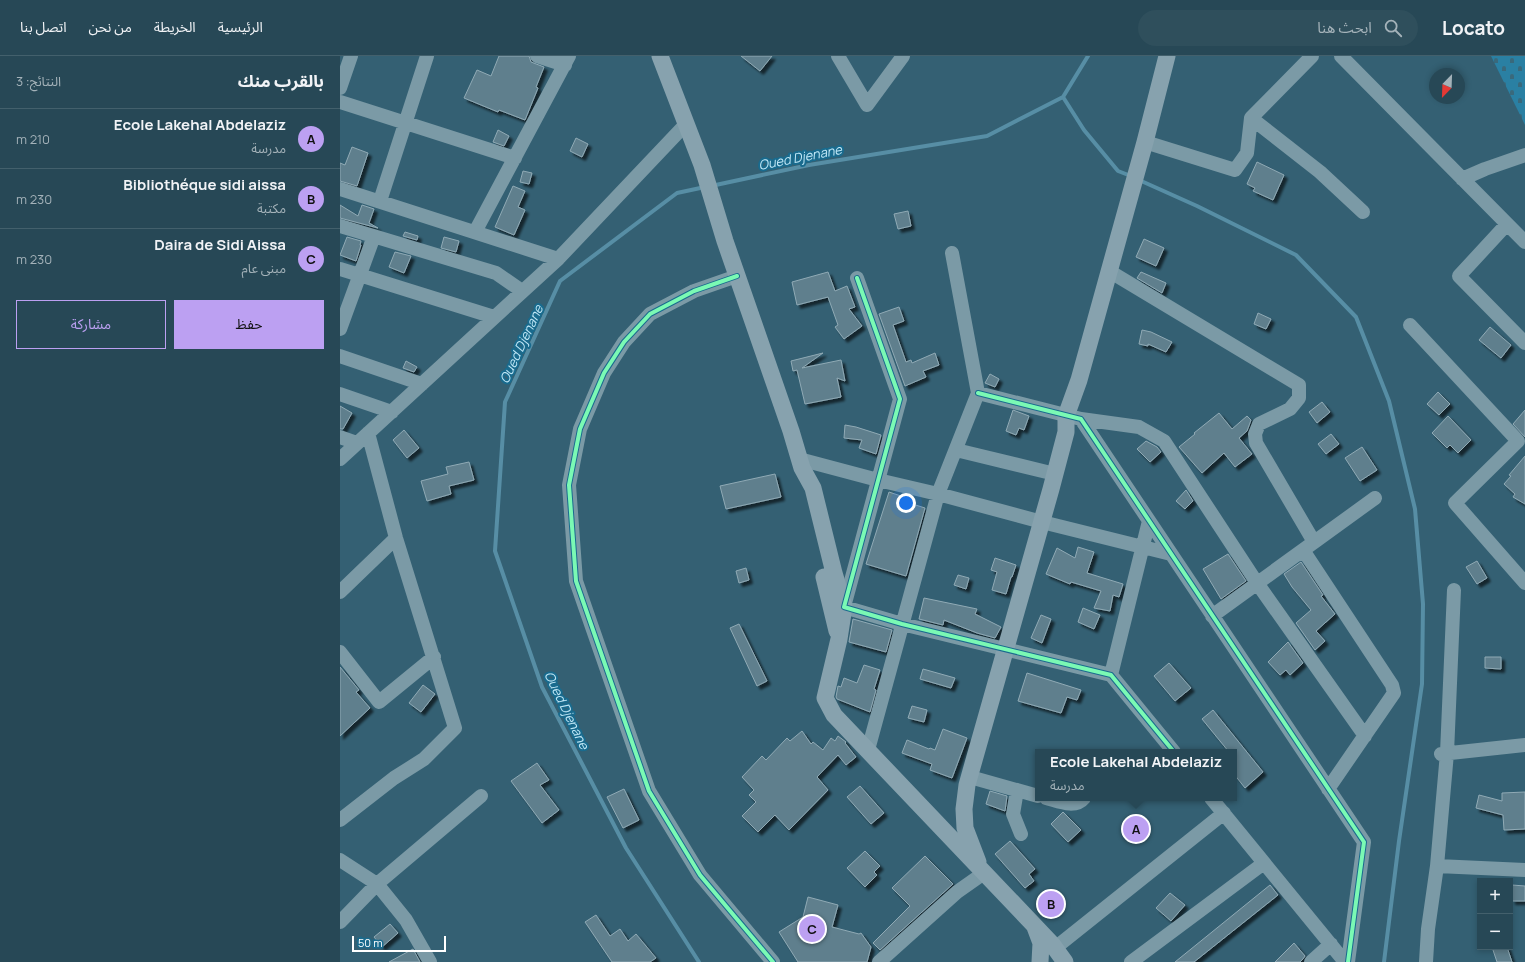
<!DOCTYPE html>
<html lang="ar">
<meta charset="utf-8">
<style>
body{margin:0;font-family:Manrope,"Noto Sans Arabic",sans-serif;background:#2f4f5c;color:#f1f3f6;direction:rtl}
.controls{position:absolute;right:12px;bottom:12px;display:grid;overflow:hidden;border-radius:0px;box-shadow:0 2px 6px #0003}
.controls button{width:36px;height:36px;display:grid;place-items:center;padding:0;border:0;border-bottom:1px solid #43606c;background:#274856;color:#f1f3f6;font:20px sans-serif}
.compass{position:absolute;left:1089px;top:12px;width:36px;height:36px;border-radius:50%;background:#274856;box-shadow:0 2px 6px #0003;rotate:203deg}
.scale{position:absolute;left:12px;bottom:10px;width:94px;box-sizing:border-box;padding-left:4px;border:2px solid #fff;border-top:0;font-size:11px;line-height:14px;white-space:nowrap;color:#fff;-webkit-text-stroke:3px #196b8e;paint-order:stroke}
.you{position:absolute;left:566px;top:447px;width:14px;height:14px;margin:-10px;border:3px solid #fff;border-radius:50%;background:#1a73e8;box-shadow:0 0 0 6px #1a73e833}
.badge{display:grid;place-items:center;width:26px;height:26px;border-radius:50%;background:#bca0f2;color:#111;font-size:13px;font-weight:700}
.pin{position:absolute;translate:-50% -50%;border:2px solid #fff;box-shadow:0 1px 4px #0006}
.popup{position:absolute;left:695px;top:693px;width:202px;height:52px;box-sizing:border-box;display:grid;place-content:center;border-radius:0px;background:#274856;filter:drop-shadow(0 1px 3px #0005);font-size:13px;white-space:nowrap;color:#a4b2b9}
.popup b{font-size:15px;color:#f1f3f6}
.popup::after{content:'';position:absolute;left:50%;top:100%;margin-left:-8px;border:8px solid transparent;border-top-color:#274856}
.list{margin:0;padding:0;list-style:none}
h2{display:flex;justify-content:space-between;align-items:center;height:52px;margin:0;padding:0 16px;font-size:17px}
h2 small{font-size:13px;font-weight:400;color:#a4b2b9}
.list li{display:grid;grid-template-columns:26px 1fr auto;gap:12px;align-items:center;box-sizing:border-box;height:60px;padding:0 16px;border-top:1px solid #43606c}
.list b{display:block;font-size:15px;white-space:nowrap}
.list p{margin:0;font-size:13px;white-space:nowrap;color:#a4b2b9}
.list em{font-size:13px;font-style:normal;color:#a4b2b9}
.actions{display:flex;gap:8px;padding:12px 16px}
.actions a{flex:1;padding:9px 0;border:1px solid #bca0f2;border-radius:0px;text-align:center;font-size:14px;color:#bca0f2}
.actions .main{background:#bca0f2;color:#111}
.icon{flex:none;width:22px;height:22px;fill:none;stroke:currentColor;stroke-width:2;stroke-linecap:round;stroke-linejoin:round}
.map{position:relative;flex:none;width:1185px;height:906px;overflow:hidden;direction:ltr}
header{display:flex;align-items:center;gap:24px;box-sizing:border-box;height:56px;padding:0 20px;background:#274856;border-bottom:1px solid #43606c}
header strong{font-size:19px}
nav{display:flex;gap:22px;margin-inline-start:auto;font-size:14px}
.search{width:280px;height:36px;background:#2f4f5c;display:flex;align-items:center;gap:10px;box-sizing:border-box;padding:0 14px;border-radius:22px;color:#a4b2b9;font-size:15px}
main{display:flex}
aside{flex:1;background:#274856}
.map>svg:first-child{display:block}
.cemetery{fill:url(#cemetery-stones)}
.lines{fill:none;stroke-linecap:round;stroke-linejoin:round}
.stream{stroke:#578ea5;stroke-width:4}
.building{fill:#5e7f8d;stroke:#90aab5;filter:url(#shadow)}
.minor{stroke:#7b9aa6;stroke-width:14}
.major{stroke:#87a2ae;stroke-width:17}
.cycleway-casing{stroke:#196b8e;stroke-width:6}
.cycleway{stroke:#7af9b4;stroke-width:4}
.labels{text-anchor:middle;stroke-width:4;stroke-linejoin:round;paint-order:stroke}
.water-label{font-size:13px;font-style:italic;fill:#c1e8f7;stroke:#196b8e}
</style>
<header>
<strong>Locato</strong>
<div class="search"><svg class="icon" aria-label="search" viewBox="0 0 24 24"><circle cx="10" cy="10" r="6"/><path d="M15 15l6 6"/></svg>ابحث هنا</div>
<nav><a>الرئيسية</a><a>الخريطة</a><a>من نحن</a><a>اتصل بنا</a></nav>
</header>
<main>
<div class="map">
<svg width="1185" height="906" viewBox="0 0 1185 906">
<defs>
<pattern id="cemetery-stones" width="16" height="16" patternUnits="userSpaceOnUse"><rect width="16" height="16" fill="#2a80a3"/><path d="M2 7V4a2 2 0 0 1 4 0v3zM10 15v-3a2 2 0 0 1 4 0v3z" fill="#39697c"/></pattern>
<filter id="shadow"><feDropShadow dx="3.5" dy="3.5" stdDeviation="1" flood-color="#0009"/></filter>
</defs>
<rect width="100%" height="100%" fill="#346073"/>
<path class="cemetery" d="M1151,0h34v69z"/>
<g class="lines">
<path class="stream" d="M723,41l21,33 34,41 13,5
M799,124l58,26 99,49 60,62 33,84 26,108 8,95 -1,80 -23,157 -15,121
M371,130l98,-21 178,-29 76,-39 25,-41
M359,906l-73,-114 -84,-161 -47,-136 10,-149 55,-121 117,-88 28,-6"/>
</g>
<path class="building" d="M159,0h30l2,6 13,5 -8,20 2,1 -13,32 -26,-10 -1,2 -34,-14 13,-28 14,6z
M401,0h31l-12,15z
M158,74l11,6 -5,10 -11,-4z
M236,82l12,6 -6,13 -12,-6z
M12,91l16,6 -11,33 -17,-5v-18l5,2z
M917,106l27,13 -11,25 -20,-9 2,-3 -8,-4z
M183,115l9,2 -3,11 -9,-2z
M173,130l12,5 -7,16 7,3 -11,25 -19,-8z
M0,149l18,11 4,-11 12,4 -5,14 9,5 -38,-10z
M568,155l3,15 -13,3 -4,-15z
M65,176l13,4 -1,4 -14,-4z
M7,181l14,4 -1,4h1l-5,16 -16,-6z
M104,181l15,4 -3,11 -15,-4z
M804,183l20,9 -8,18 -20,-9z
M55,196l16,4 -7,17 -15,-6z
M488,216l7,19 12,-5 8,21 -6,2 13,17 -18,13 -9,-12 3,-2 -10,-28 -31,8 -5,-23z
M801,216l25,11 -4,10 -25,-15z
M559,251l5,14 -11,4 13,37 5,-2 1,3 23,-10 4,12 -16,6 3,6 -21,9 -26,-72z
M918,257l13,6 -5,10 -12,-5z
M1150,271l21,18 -10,13 -22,-18z
M802,274l9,2 21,10 -6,10 -18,-8v2l-9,-2z
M483,297l-21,15 39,-8 4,21 -8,-3 4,19 -36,7 -8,-34 -4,1 -2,-10z
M66,305l11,6 -3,5 -11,-4z
M650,318l9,5 -4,8 -10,-4z
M1098,336l12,12 -11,11 -12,-11z
M982,346l8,10 -13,11 -8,-11z
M0,350l12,7 -9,16h-3z
M673,354l16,6 -5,14 -5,-2 -3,7 -10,-4z
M1185,354v27l-12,-13z
M879,357l13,16 15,-13 4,4 -4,11 -8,7 13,16 -17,13 -11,-14 -22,20 -23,-26 16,-13 -1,-1z
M1108,360l23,24 -13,13 -8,-8 -3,3 -15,-15z
M505,369l11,2 25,8 -5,19 -17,-6 3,-8 -18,-2z
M64,374l15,18 -12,10 -14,-18z
M991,378l8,10 -13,10 -8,-10z
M806,385l11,6 4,5 -11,10 -13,-13z
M1022,391l15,23 -17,11 -15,-23z
M1185,400v48l-12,-7 2,-3 -11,-10 7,-8 -2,-1z
M129,406l5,18 -25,6 2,8 -24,7 -6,-20 27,-7 -2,-7z
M435,418l6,23 -55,12 -6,-23z
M846,434l7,11 -8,8 -9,-8z
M549,436l15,5 -1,4 22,7 -19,68 -40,-12z
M738,491l16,5 -7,21 36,11 -4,13 -6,-2 -3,16 -16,-3 7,-17 -30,-9 -1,2 -24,-10 11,-26 18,10z
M888,498l18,27 -25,18 -18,-30z
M655,502l21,7 -4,12h-1l-5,17 -14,-4 5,-18 -6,-2z
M1137,505l10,17 -10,6 -11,-17z
M961,506l22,33 -2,1 14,18 -19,17 9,10 -10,9 -19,-27 15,-13 -19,-23 -8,-13z
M406,512l3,12 -10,3 -3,-12z
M618,519l11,3 -3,11 -12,-4z
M584,542l53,11 -2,5 26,13 -6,11 -18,-5 -33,-13 -1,5 -24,-6z
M743,552l17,7 -6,14 -16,-7z
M701,559l10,4 -9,24 -11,-5z
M513,563l39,11 -6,22 -37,-10z
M399,568l28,57 -10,5 -27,-58z
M948,586l15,21 -13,12 -4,-5 -6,5 -12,-13z
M1145,601h16v12l-16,-1z
M829,607l22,25 -16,13 -21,-25z
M524,609l16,5 -6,19 2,1 -6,22 -33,-13 -1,-2 2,-11 3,1 3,-9 13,5z
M0,611l19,23 -3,2 14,16 -30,28z
M583,613l32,9 -4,10 -31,-9z
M687,617l54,17 -4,10 -10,-3 -6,16 -43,-12z
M83,629l12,9 -14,18 -12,-9z
M572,650l15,4 -3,12 -16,-4z
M873,654l50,62 -18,16 -11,-14v-22h-5l-27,-33z
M603,673l24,9 -15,40 -22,-8 2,-6 -30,-11 5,-13 22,9 1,-1 5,2z
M462,675l9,13 2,-2 10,8 8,-12 4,3 3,-5 8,6 -1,1 11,14 -10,8 -8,-10 -21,22 11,13 -39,40 -14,-15 -17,17 -16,-16 14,-14 -7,-7 5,-5 -12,-13 20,-21 4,4 21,-22 3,3z
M197,707l12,17 -9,5 19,25 -17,13 -31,-42z
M520,730l24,27 -13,11 -24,-27z
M284,733l15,31 -16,8 -16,-31z
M650,735l17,5 -2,15 -19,-7z
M1185,736v37l-21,1 -1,-15 -27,-7 3,-13 23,6v-8z
M723,756l18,18 -13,12 -17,-18z
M670,785l25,28 -6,5 5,7 -9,7 -30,-34z
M525,795l15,15 -6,6 3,3 -12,12 -18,-19z
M585,800l28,28 -73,66 -7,-7 37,-37 -18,-18z
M930,829l8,10 -84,67h-19z
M1172,829l13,1v15h-13z
M830,837l15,12 -14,16 -15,-13z
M468,841l30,8 -6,22 27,7 2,-1 10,14 -4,15h-69l-19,-30 24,-15z
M256,859l14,21 10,-7 8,12 8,-7 20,24 -6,4h-38l-27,-40z
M50,868l8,9 -16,14 -8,-10z
M954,887l11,13 -2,3 -3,3h-25z
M1152,891h15l5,15h-15z
M73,893l7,13h-31z"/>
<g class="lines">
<path class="minor" d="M197,0l28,9
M498,0l29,49 36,-49
M1001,0l184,186
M0,32l11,-32
M0,46l175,56
M911,62l69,54 43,40
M805,86l90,28 12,-17 4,-35 61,-62
M1122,123l23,-10 40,-14
M0,133l218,70
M40,145l47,-145
M1167,168l-48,52 66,67
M0,170l156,47 26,18
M135,176l94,-176
M0,213l154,48
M769,215l190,114v13l-9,11 -31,15 -4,10 1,9 58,99
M397,220l-43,15 -44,23 -26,28 -20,31 -24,56 -11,56 7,96 73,210 51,84 73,87
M517,222l43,121 -56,208 58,17 209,51 63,77
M1070,269l108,116 -63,62 70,80
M0,273l34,-93
M0,300l82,28
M638,337l103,26 283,423 -16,120
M0,338l52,18
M741,363l58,8 25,14 93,142 108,153
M0,381l17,6
M616,394l99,24
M0,403l218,-200 128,-135
M459,403l79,21 60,14 104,28 129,32
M963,494l89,135 2,8 -66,96
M1114,534l-7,163 -10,113 88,4
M0,536l56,-54
M872,560l163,-118
M0,596l39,50 55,-45
M771,619l38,-154
M528,694l70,-256 40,-101 -26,-140
M1101,698l84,-9
M630,721l68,19
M677,734l-4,24 8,20
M706,742c12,3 29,11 38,0
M871,742l134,164
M0,764l54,-42 30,-19 31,-31 -59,-190 -28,-105
M0,804l37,24 104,-88
M0,866l37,-38 29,36 24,42
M715,892l169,-135
M539,906l78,-70 27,-19
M791,906l133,-99
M971,906l20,-18
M1086,906l2,-33 9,-63"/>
<path class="major" d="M320,0l42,109 23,76 66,190 11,37 11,20 21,85 10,34 -5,32 -14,59 9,17 218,229 13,18
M484,521l13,54
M638,806l-13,-34 -1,-19 3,-24 84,-296 15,-57v-16l13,-36 66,-238 22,-86
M695,871l6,16 -1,19"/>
<defs>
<path id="cycleway" d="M397,220l-43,15 -44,23 -26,28 -20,31 -24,56 -11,56 7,96 73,210 51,84 73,87
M517,222l43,121 -56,208 58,17 209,51 63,77
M638,337l103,26 283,423 -16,120"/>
</defs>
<use href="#cycleway" class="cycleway-casing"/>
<use href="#cycleway" class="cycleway"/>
</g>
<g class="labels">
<g class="water-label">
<text transform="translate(460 101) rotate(-11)" y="5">Oued Djenane</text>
<text transform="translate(181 288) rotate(-65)" y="5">Oued Djenane</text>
<text transform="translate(227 654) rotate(64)" y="5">Oued Djenane</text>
</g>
</g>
</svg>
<div class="controls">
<button>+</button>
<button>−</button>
</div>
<svg class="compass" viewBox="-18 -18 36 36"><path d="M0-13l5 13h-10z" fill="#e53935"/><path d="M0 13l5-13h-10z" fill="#a4b2b9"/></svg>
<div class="scale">50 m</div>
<div class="you"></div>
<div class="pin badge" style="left:796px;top:773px">A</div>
<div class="popup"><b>Ecole Lakehal Abdelaziz</b>مدرسة</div>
<div class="pin badge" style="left:711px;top:848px">B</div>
<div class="pin badge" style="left:472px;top:873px">C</div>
</div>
<aside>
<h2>بالقرب منك<small>النتائج: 3</small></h2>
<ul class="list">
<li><span class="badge">A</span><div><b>Ecole Lakehal Abdelaziz</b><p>مدرسة</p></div><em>210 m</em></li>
<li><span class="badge">B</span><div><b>Bibliothéque sidi aissa</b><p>مكتبة</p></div><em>230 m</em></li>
<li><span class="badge">C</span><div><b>Daira de Sidi Aissa</b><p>مبنى عام</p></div><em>230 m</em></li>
</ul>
<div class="actions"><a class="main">حفظ</a><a>مشاركة</a></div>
</aside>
</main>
